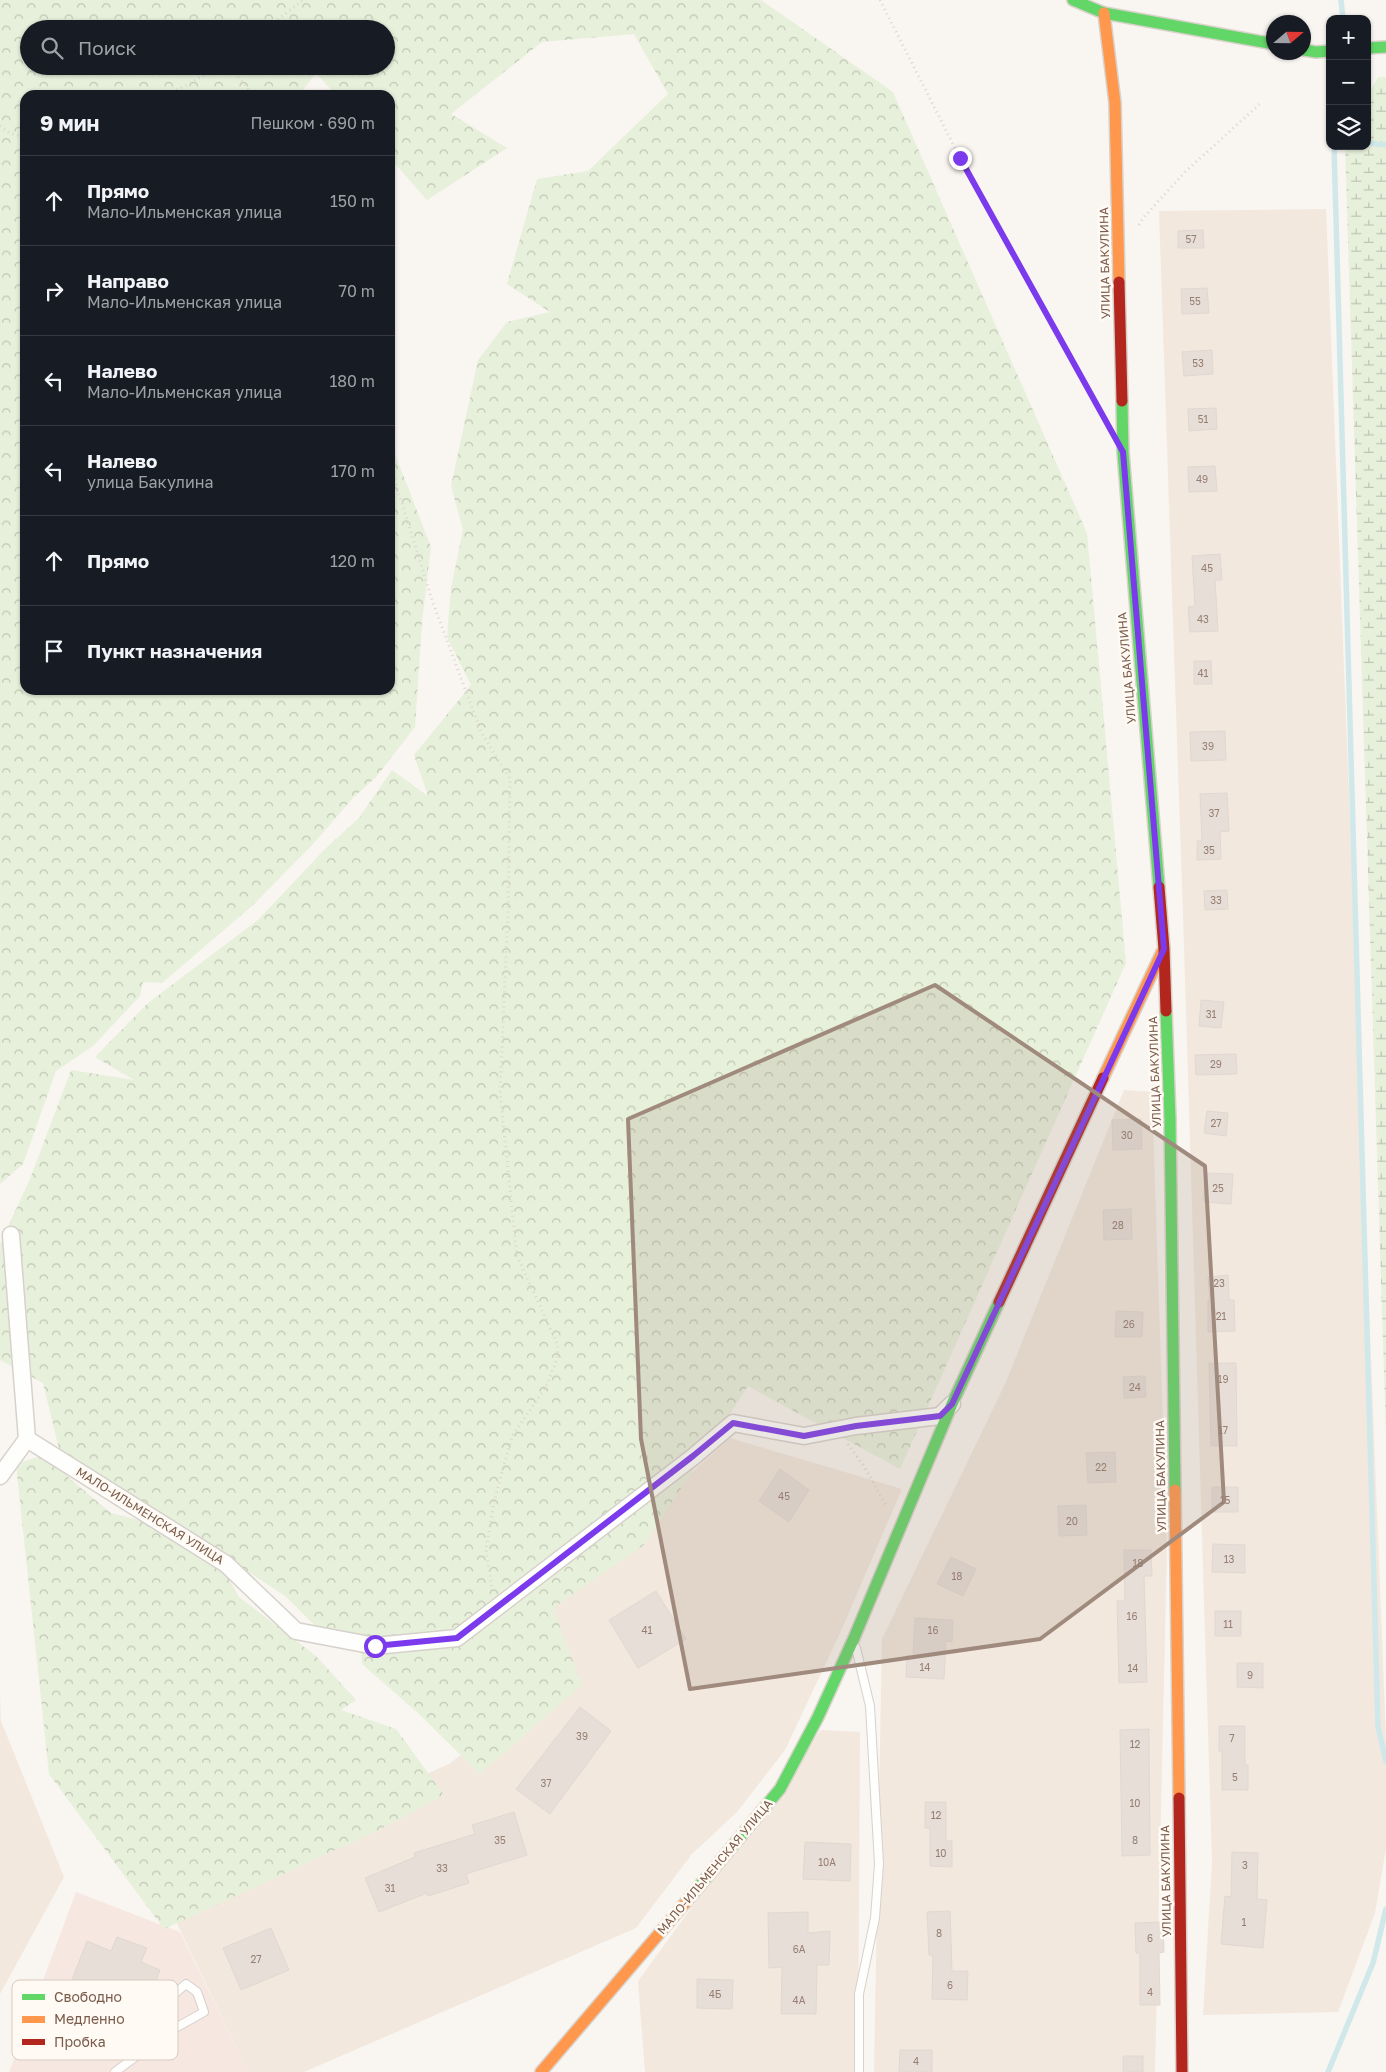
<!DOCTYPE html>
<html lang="ru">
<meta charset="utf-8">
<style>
body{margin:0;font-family:"Golos Text",sans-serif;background:#242831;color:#f1f3f6}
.controls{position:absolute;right:15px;top:15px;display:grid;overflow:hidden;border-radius:10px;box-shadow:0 1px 4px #0004}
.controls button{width:45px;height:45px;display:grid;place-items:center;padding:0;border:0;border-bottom:1px solid #363941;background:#171b24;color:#f1f3f6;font:25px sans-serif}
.compass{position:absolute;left:1266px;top:15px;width:45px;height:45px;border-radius:50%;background:#171b24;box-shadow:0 1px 4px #0004;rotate:70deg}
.stop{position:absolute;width:15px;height:15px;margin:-11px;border:4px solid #7c3aed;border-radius:50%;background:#fff}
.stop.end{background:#7c3aed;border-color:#fff;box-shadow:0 1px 5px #0008}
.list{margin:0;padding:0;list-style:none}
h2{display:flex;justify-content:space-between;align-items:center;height:65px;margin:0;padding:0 20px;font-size:21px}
h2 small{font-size:16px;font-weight:400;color:#9ea1a6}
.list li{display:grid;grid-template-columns:32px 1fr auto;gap:15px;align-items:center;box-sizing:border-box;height:90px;padding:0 20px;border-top:1px solid #363941}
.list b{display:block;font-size:19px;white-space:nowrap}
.list p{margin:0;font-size:16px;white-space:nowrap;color:#9ea1a6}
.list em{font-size:16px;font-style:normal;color:#9ea1a6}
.icon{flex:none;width:28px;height:28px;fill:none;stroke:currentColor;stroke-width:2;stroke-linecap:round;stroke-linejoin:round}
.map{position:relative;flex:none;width:1386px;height:2072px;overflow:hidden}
.search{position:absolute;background:#171b24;box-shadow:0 1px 4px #0004;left:20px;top:20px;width:375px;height:55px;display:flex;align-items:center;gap:12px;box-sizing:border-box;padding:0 18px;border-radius:28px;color:#9ea1a6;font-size:19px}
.panel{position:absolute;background:#171b24;box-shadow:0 1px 4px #0004;left:20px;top:90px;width:375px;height:605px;border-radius:15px}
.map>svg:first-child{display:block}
.residential{fill:#f2e8de}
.commercial{fill:#f6e8e1}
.forest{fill:url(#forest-crowns);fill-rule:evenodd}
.wetland{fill:url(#wetland-marsh)}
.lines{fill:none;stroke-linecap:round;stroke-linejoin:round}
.stream{stroke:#d0e8ea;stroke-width:5.5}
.building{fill:#e6ded7;stroke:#e2d8d2}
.lane-casing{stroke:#d7d1cb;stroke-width:10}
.street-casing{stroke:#d7d1cb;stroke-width:19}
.fast-casing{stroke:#d9d2cb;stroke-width:14}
.slow-casing{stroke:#d9d2cb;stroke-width:14}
.jam-casing{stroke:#d9d2cb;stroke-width:14}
.path{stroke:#dcd5d0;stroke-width:3;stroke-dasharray:1 4;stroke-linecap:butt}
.lane{stroke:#fefefd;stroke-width:8}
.street{stroke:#fefefd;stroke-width:16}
.fast{stroke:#63d668;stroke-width:11}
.slow{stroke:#ff974d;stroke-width:11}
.jam{stroke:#b3261e;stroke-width:11}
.route{stroke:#7c3aed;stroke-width:6}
.marked{fill:#9f8a7d;fill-opacity:0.2;stroke:#9f8a7d;stroke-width:4;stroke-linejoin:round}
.labels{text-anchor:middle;stroke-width:5;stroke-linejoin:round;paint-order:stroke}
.number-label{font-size:10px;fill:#977e72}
.street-label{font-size:12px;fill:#7a5c4d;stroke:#fffaf3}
.key{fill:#fffaf3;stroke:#d7cbc1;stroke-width:1}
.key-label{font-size:14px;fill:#7a5c4d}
</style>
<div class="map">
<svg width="1386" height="2072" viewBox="0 0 1386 2072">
<defs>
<pattern id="forest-crowns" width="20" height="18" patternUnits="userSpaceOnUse" patternTransform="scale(1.25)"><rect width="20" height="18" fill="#e7f0db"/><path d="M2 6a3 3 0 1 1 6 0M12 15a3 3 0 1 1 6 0" fill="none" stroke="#c0c6b4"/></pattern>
<pattern id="wetland-marsh" width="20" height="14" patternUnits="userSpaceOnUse" patternTransform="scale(1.25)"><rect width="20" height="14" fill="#e7f0db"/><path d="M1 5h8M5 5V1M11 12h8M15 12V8" fill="none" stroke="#c0c6b4"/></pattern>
</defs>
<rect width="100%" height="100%" fill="#f9f5f0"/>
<path class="residential" d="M1326,209l60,1532v107l-11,65 -37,99 -135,3 9,-152 -28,-918 -25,-734z
M1124,1090l28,2 15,455 -12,525h-281l8,-433 123,-255z
M730,1438l172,51 -61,142 -56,119 -48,62 -45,42 -56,74 -332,144h-56l-87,-182 288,-126 116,-89 -61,-53 122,-90z
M0,1693l1,28 63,156 -64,117z
M821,1730l39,2 -2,340h-213l-7,-91z"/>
<path class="commercial" d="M76,1892l104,40 68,140h-239z"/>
<path class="forest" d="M0,0h761l132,92 194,441 39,430 -226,506 -152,-83 -104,159 -91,63 29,77 -102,89 -61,-60 -57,-50 -2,-25 -30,1 -45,-44 -74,-49 28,50 77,59 40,44 -15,10 55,19 48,66 -65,35 -215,99 -115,-155 -33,-310 35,-11 18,25 42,35 84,21 -88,-39 -25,-30 -23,-16 -16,-66 -43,-23v-116l30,-65 41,-109 63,10 -39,-23 53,-54 110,-83 67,-71 34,-31 33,-48 36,26 -14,-41 57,-70 -24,-48 4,-49 12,-58 -12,-44 27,-126 29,-38 43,-10 -43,-28 30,-105 51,-8 80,-77 -34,-60 -92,8 -91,72 56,34 -80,52 -37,-42v-63h-54l-20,-22 -17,22h-274v595h365v-249l41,106 -9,75 -7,105 -38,49 -24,22 -40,46 -61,62 -90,77 -19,-1 -3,14 -47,50 -37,25 -33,93 -23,20zM29,29h357v37h-357z"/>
<path class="wetland" d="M1378,77h8v1359l-41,-1290h22v-48z"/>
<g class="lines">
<path class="stream" d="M1341,0l2,19
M1367,143l19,2
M1334,146l44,1581 8,34
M1328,2072l45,-109 13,-54"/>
</g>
<path class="building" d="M1203,230l1,18h-26v-17z
M1207,288l2,25 -27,1 -1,-25z
M1212,350l1,24 -29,2 -2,-24z
M1216,408l1,21 -28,2 -1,-22z
M1215,466l2,25 -28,1 -1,-25z
M1220,554l2,26h-7l3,51 -28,1 -2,-25 7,-1 -3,-50z
M1194,661h17l1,23h-18z
M1225,731l1,29 -35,1 -1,-29z
M1227,793l2,38 -9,1 1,27 -24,1v-19h5l-2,-47z
M1227,890l1,19 -23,1 -1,-19z
M1201,1000l23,2 -3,26 -22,-2z
M1236,1054l1,20 -41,1 -1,-20z
M1207,1111l21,2 -2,23 -22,-3z
M1141,1119l1,30 -29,1 -1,-30z
M1205,1173l28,1 -2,30 -27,-2z
M1131,1209l1,30 -28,1 -1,-30z
M1228,1275l1,25h5l1,31 -27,1v-32h2l-2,-23z
M1116,1311l27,1 -1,25h-27z
M1209,1363h27l1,83h-26z
M1145,1376l1,21 -22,1 -1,-21z
M1115,1452l1,30 -28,1 -2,-30z
M780,1469l29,21 -20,32 -30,-21z
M1212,1487h26v25h-26z
M1086,1505l1,30 -28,1 -1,-30z
M1213,1544l32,1v28l-33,-1z
M1124,1550h27l1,26h-8l3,106 -28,1 -2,-82h8z
M951,1557l25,12 -13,27 -26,-12z
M656,1591l30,48 -48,29 -29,-48z
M1215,1611h26v25h-26z
M915,1618l38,2 -1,22 -6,-1 -2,38 -38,-2 1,-22 6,1z
M1237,1663h26v25l-26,-1z
M580,1707l31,24 -61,83 -34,-25z
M1219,1726h26v39h3v25h-26v-39h-3z
M1149,1729l1,126 -28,1 -2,-126z
M925,1802h21v39h6v26l-22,-1v-38h-5z
M514,1812l13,43 -61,19 3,9 -41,13 -1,-3 -48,19 -14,-34 50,-21 -1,-4 61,-19 -3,-9z
M805,1842l46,2 -1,37 -47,-2z
M1232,1852l26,1 -1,46 10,1 -4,48 -42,-4 4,-48 6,1z
M950,1911l2,60h16l-1,29 -35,-1 1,-44h-4l-2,-43z
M808,1912v21l22,-2 -1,34h-12l-1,49h-35l1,-47 -13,1 -1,-55z
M1163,1922l1,30 -5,1 1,52h-20v-52h-4l-1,-30z
M271,1928l18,42 -48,20 -18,-42z
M117,1937l30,11 -6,14 19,8 -29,76 -74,-28 30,-77 24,10z
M697,1979l36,1 -1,29 -35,-1z
M900,2050h32v22h-33z
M1123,2056h20v16h-20z"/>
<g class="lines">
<defs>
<path id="lane" d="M856,1648l14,58 9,158 -4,54 -16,76v78
M115,2072l55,-41 34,-19 -7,-20 -11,-8 -14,12 -32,57"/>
<path id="street" d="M11,1235l16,204
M0,1476l27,-37 199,125 70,67 79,15 82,-8 236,-181 40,-34 71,13 52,-10 84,-10 12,-12"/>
<path id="fast" d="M1073,0l31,13 170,31
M1367,48l19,-1
M1304,50l12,2 14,-1
M1122,401l1,51 36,435
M1166,1011l4,107 5,372
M686,1902l94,-113 38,-72 36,-79 98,-234 47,-102"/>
<path id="slow" d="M1104,13l11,90 4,179
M1103,1078l59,-126
M1175,1490l4,308
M541,2072l145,-170"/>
<path id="jam" d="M1119,282l3,119
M1159,887l5,62 2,62
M999,1302l104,-224
M1179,1798l3,274"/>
</defs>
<use href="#lane" class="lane-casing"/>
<use href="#street" class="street-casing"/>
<use href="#fast" class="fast-casing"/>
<use href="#slow" class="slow-casing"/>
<use href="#jam" class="jam-casing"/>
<path class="path" d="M880,0l80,158 140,254
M266,29l37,-29
M228,66l20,22 3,7
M168,95l40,-22 9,-7
M0,126l11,8 14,3
M1139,225l5,-8 41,-45 77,-70
M390,465l42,135 49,132 29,47 -2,133 -8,181 17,163 41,89 -1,14 -11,28 -34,49 -18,66 -8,48 6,40
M848,1444l17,24 22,39"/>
<use href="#lane" class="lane"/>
<use href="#street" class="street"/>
<use href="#fast" class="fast"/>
<use href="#slow" class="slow"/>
<use href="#jam" class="jam"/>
</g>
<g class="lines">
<path class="route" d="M375,1646l82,-8 236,-182 40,-33 71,13 52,-10 84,-10 12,-12 212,-455 -41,-497 -163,-294"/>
</g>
<path class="marked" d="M935,985l270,181 19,336 -184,137 -350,50 -49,-250 -13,-320z"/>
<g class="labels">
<g class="number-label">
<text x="1191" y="243">57</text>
<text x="1195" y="305">55</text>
<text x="1198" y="367">53</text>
<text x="1203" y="423">51</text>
<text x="1202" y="483">49</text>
<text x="1207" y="572">45</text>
<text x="1203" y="623">43</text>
<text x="1203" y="677">41</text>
<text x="1208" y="750">39</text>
<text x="1214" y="817">37</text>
<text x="1209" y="854">35</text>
<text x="1216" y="904">33</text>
<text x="1211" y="1018">31</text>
<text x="1216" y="1068">29</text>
<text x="1216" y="1127">27</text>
<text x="1127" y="1139">30</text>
<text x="1218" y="1192">25</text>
<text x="1118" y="1229">28</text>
<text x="1219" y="1287">23</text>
<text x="1221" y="1320">21</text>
<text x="1129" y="1328">26</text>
<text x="1223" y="1383">19</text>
<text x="1135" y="1391">24</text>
<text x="1223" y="1434">17</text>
<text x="1101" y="1471">22</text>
<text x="784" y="1500">45</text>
<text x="1225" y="1504">15</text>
<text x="1072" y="1525">20</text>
<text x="1229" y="1563">13</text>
<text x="1138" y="1567">18</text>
<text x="957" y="1580">18</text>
<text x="1132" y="1620">16</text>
<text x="1228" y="1628">11</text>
<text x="647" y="1634">41</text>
<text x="933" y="1634">16</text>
<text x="925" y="1671">14</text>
<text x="1133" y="1672">14</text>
<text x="1250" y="1679">9</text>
<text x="582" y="1740">39</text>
<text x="1232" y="1742">7</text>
<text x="1135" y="1748">12</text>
<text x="1235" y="1781">5</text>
<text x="546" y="1787">37</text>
<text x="1135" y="1807">10</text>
<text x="936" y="1819">12</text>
<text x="500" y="1844">35</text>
<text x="1135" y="1844">8</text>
<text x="941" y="1857">10</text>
<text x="827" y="1866">10А</text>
<text x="1245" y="1869">3</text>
<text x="442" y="1872">33</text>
<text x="390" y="1892">31</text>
<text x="1244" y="1926">1</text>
<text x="939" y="1937">8</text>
<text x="1150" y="1942">6</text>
<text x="799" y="1953">6А</text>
<text x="256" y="1963">27</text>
<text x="950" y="1989">6</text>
<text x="1150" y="1996">4</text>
<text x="715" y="1998">4Б</text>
<text x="799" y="2004">4А</text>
<text x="916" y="2065">4</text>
</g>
<g class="street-label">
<text transform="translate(1105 263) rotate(-91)" y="4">УЛИЦА БАКУЛИНА</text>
<text transform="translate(1127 668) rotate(-95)" y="4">УЛИЦА БАКУЛИНА</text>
<text transform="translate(1155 1072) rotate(-92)" y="4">УЛИЦА БАКУЛИНА</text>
<text transform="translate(1161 1476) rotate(-91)" y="4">УЛИЦА БАКУЛИНА</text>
<text transform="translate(150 1516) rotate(32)" y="4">МАЛО-ИЛЬМЕНСКАЯ УЛИЦА</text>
<text transform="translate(715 1867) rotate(-50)" y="4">МАЛО-ИЛЬМЕНСКАЯ УЛИЦА</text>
<text transform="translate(1166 1881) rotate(-91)" y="4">УЛИЦА БАКУЛИНА</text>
</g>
</g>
<rect x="12" y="1980" width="166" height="80" rx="8" class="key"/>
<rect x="22" y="1994" width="23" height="6" fill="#63d668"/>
<rect x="22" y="2016" width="23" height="7" fill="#ff974d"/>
<rect x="22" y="2039" width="23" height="6" fill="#b3261e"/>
<g class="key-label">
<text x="54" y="2002">Свободно</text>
<text x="54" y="2024">Медленно</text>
<text x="54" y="2047">Пробка</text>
</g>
</svg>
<div class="controls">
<button>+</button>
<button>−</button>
<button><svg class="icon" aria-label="layers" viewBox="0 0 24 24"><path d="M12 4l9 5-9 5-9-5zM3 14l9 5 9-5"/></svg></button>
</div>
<svg class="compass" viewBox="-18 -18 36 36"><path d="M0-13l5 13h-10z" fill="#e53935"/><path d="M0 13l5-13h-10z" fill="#9ea1a6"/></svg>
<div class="stop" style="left:375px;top:1646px"></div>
<div class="stop end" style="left:960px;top:158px"></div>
<div class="search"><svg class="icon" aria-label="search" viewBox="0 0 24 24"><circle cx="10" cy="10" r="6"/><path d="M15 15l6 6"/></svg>Поиск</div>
<section class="panel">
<h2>9 мин<small>Пешком · 690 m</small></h2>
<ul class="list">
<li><svg class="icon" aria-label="ahead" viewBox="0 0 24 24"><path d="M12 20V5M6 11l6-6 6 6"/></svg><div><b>Прямо</b><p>Мало-Ильменская улица</p></div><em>150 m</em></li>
<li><svg class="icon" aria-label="right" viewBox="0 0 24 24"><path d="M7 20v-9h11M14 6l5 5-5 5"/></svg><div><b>Направо</b><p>Мало-Ильменская улица</p></div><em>70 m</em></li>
<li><svg class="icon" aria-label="left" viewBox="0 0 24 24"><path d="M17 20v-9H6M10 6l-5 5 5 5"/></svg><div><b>Налево</b><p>Мало-Ильменская улица</p></div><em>180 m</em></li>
<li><svg class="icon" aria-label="left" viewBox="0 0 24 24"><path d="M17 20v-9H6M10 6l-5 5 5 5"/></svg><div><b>Налево</b><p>улица Бакулина</p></div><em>170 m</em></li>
<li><svg class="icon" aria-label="ahead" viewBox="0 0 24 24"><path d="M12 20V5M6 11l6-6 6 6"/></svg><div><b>Прямо</b></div><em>120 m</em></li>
<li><svg class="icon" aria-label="arrive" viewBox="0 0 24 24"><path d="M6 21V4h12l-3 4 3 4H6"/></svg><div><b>Пункт назначения</b></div></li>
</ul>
</section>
</div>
